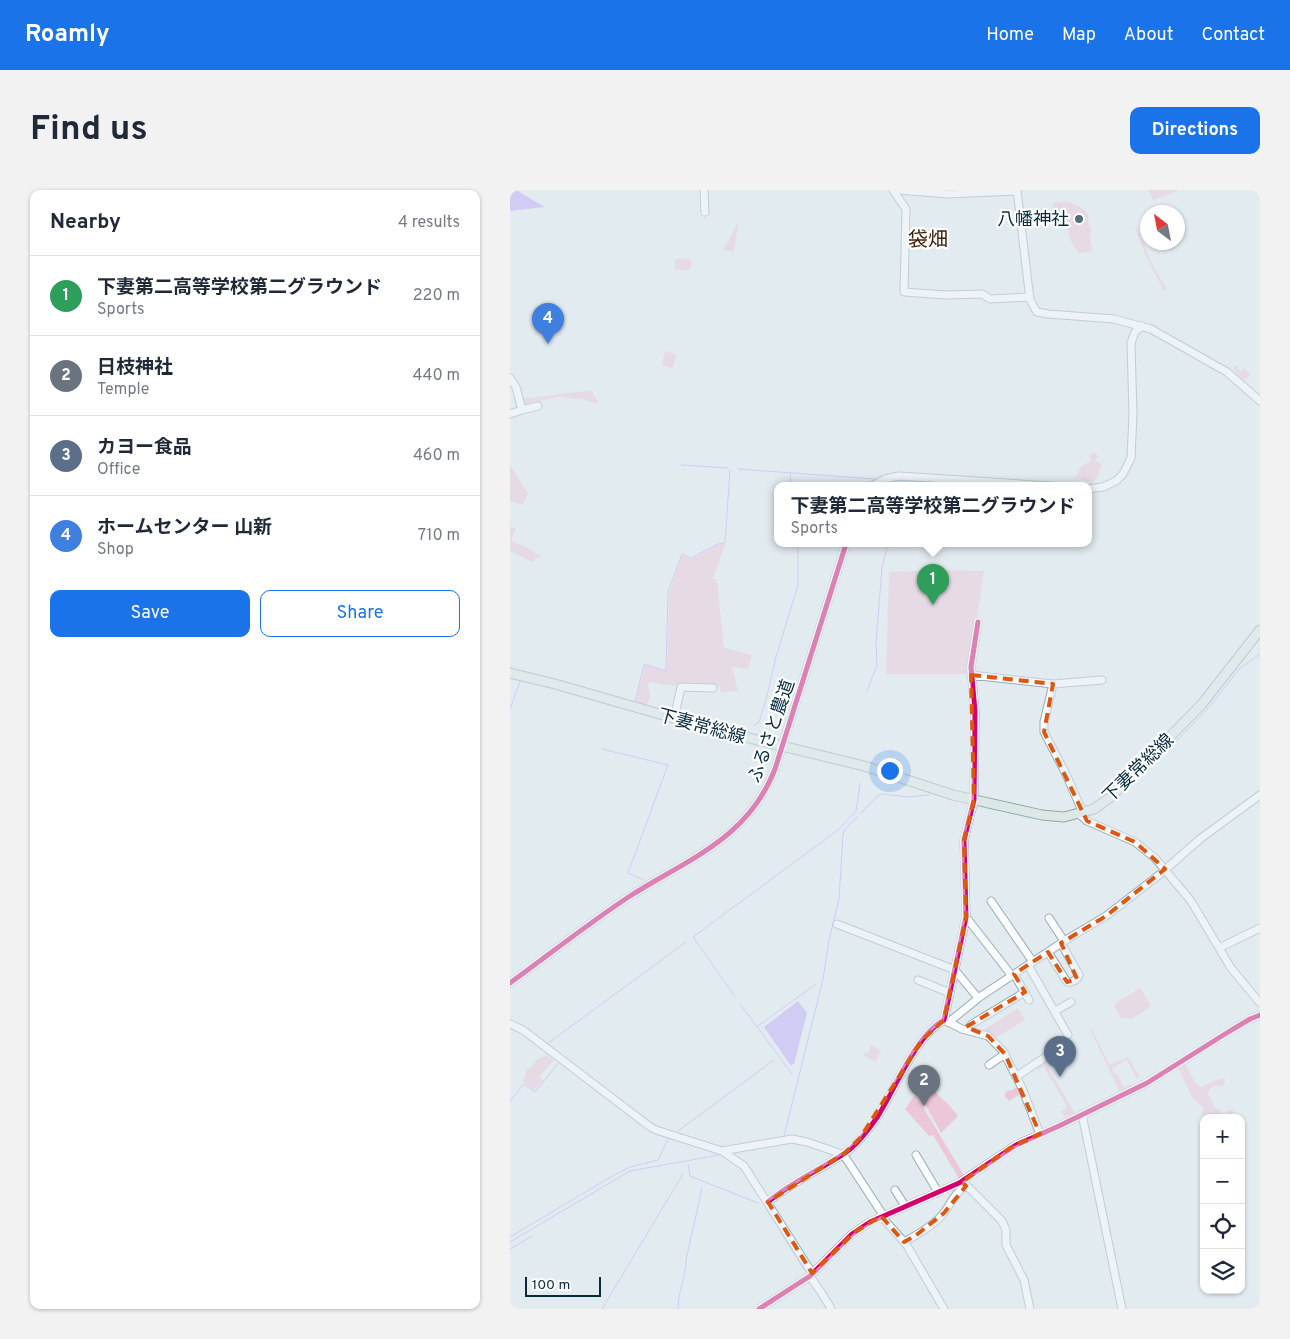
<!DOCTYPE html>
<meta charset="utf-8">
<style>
body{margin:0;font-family:Overpass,"Noto Sans JP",sans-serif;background:#f2f2f3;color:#1f2937}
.controls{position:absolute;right:15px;bottom:15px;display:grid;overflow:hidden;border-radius:10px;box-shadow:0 1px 4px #0004}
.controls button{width:45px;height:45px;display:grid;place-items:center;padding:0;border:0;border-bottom:1px solid #e0e1e3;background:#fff;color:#1f2937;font:25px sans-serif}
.compass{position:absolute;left:630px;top:15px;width:45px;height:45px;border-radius:50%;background:#fff;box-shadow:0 1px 4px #0004;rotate:328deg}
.scale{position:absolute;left:15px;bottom:12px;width:76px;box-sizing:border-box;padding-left:5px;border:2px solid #062c3e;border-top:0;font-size:14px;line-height:18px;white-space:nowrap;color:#062c3e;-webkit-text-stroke:4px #fff;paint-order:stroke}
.you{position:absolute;left:379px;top:580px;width:18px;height:18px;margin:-12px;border:4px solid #fff;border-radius:50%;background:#1a73e8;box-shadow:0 0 0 8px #1a73e833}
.badge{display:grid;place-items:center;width:32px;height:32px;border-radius:50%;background:#1a73e8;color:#fff;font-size:16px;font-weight:700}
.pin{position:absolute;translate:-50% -41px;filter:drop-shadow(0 1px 2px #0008)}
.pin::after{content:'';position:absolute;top:26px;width:18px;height:15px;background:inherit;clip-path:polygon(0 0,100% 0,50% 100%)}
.popup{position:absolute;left:264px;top:292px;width:318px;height:65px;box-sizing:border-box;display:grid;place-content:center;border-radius:10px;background:#fff;filter:drop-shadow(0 1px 4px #0005);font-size:16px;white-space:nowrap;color:#747a83}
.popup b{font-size:19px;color:#1f2937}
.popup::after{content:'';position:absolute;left:50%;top:100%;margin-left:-10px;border:10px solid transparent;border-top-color:#fff}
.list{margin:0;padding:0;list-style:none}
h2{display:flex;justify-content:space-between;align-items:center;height:65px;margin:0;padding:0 20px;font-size:21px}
h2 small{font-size:16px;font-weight:400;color:#747a83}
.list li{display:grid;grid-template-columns:32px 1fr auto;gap:15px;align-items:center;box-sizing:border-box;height:80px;padding:0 20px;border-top:1px solid #e0e1e3}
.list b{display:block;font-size:19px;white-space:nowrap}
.list p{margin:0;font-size:16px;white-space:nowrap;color:#747a83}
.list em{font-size:16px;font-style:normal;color:#747a83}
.actions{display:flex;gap:10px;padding:15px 20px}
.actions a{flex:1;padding:11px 0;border:1px solid #1a73e8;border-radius:10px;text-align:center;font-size:18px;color:#1a73e8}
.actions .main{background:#1a73e8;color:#fff}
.icon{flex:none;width:28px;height:28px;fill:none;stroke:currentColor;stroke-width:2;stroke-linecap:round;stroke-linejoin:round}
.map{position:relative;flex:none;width:750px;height:1119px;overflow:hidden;border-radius:10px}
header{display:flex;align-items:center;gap:30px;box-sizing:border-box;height:70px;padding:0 25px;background:#1a73e8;color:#fff}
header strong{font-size:24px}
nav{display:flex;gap:28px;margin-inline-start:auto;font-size:18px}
.intro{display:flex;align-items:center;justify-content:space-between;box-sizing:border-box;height:120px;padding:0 30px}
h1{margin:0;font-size:35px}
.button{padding:12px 22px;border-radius:10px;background:#1a73e8;color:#fff;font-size:18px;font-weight:700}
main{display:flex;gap:30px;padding:0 30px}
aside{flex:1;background:#fff;border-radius:10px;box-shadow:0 1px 4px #0004}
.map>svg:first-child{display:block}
.green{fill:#ecc7d8;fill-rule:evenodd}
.water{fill:#bca7f9}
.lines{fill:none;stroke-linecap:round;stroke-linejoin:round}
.stream{stroke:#bca7f9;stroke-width:1}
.minor-casing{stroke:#97abb6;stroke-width:9}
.major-casing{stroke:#8ea7a7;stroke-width:11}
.minor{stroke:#fbfcfd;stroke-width:7}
.major{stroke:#dce8e6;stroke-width:9}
.cycleway-casing{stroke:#fff;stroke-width:8}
.cycleway{stroke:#d6006c;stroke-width:5}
.marked{fill:none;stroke:#dd570e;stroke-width:4;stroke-dasharray:10 6;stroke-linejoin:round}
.poi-dot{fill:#536f7c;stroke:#fff;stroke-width:2}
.labels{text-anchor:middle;stroke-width:4.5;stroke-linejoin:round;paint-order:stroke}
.poi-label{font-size:18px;fill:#062c3e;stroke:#fff;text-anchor:end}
.street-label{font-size:18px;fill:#062c3e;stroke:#fff}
.quarter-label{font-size:20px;fill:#3f2007;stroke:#fff}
</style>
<header>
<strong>Roamly</strong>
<nav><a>Home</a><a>Map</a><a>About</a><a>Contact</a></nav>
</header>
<div class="intro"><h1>Find us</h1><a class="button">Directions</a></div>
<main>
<aside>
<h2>Nearby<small>4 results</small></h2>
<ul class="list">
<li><span class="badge" style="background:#2e9e5b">1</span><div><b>下妻第二高等学校第二グラウンド</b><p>Sports</p></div><em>220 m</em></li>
<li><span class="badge" style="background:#6b7280">2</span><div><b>日枝神社</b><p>Temple</p></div><em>440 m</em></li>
<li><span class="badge" style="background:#5c6f8a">3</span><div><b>カヨー食品</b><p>Office</p></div><em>460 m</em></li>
<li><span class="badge" style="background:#3f7fe0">4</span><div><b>ホームセンター 山新</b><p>Shop</p></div><em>710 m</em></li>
</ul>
<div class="actions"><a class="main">Save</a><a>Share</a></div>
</aside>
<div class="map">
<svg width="750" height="1119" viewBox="0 0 750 1119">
<rect width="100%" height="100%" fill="#e2ebf0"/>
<path class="green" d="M638,0h31l-24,10h-2z
M548,12c12,-1 26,3 31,15l-1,4 3,9 -1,8 2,13 -13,2c-9,-7 -10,-21 -15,-31 -3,-6 -9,-8 -12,-16l2,-3z
M229,30l-6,36 -1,-5h-8v-2z
M626,37l5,9 9,24 16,28 -2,3 -18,-35 -11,-28z
M169,68l12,2v8l-3,3 -13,-2v-9z
M155,161l11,3 -3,13 -2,1 -9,-3z
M726,175l5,6 3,-3 6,7 -5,4h-4l-8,-11z
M83,200v5l6,7 -3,1 -15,-4 -23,-2 -32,7 -4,-1v-4z
M583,263h3l2,4 -3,4 7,3 -5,14 -5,6 -16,-7 5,-11 10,-5 -2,-5z
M0,275l18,28 -5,12 -13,-4z
M0,337l6,1 -5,13 19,8 11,8 -5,1 -4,4 -22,-11z
M215,354l-12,34 4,2 7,68 28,7 -4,14 -16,-2 6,24 -17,1 -1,-6h-3l-53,-1 -14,-3 -2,2 2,12 -3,10 -12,-3 10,-38 22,6 2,-78 13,-38 9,4 26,-14z
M430,380l44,1 -16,103h-82l3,-102z
M630,797l11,19 -19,13 -11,-1 -7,-12c7,-9 19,-11 26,-19z
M508,818l7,12 -31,19 -14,-7z
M581,838l19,37 18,-8 12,20 -10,7v5l-10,4 -30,-64zM617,870l10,19 -13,9 -7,-15 -3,1 -2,-6z
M361,855l10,6 -6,11 -13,-8 6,-2z
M36,865l8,5 -15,17 4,3 -9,10 -11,-8 4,-14 3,1 7,-9z
M534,871l31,52 -11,4 -3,-5 5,-4 -1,-5 -21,-36 -6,3 5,10 -7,-13z
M675,873l10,19 6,5c6,-3 18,-10 24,-8l-1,6 -3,2 -4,-2 -6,3 -3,5 8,17 3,-1 3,5 3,1 4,-6 1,2 3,-2v3l-2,3 1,3h-28l-2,-5 1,-5 -11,-11 -13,-27 -1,-2 3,-4z
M414,892l26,24 8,10 -17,17c-5,-10 -11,-19 -15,-28l-3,2 42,70 -5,3 -27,-45 -4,1 -24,-27z
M509,895l3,8 -13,8 -5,-6 2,-1 -1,-2 7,-2z"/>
<path class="water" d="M0,0h6l29,17 -35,4z
M288,811l9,12 -13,51h-2l-1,2 -27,-39z"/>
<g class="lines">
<path class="stream" d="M171,275l47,3
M228,279l137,10
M280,282l1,14
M372,296l18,-4 67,4
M357,501l10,-26 -1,-22 6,-76 6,-23
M125,512l9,-38 22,7 2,-79 14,-38 9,4 27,-14 7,-1 5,-73
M0,519l10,-27
M244,535l5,-3 7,-22 10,-43 22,-72v-41
M662,556l40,-42 28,-36 20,-14
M92,559l66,16 -40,108 16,7
M351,623l15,-16 6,-3 25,3 22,-2
M226,808l-43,-61 145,-107 18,-19 4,-27
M230,814l52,70
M248,836l58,-42
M37,854l139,-102
M0,911l14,-17 11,8 24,-30
M168,941l96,-71
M274,946l39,-157 6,-39 10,-41 4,-65 2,-5 12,-12
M178,974l2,12 68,27
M458,992l8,-6
M440,1001l10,-5
M257,1019l37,61
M0,1047l104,-62 16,-8 28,-7 10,-21
M0,1052l120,-71 89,-16
M0,1059l22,-13
M92,1119l81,-135
M168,1119c0,-17 8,-33 8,-49l16,-72"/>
<defs>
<path id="minor" d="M194,0l1,22
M383,0l13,19 -2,83 42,3 36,-1 8,5 40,-2
M388,0l50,4 69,-3
M507,0l13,110 7,12 11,2 66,5 37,10 76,43 33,29
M0,188l6,9 6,23 -12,4
M12,220l16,-4
M362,296l13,-7 14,-3 152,10
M578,299l15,-2 13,-6 7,-7 8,-16 2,-44 -2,-71 4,-11 7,-6
M461,485l82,9 -9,38v10l22,42 17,39
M543,494l49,-4
M164,529l7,-32 32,1
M569,624l8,7 48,21 20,16 36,43 40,67 29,35
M481,711l42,61
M456,727l46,59
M539,728l15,23
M327,734l118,46 23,28
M709,758l41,-20
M538,762l19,30c4,1 11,-2 12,-7l-18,-32
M518,775l40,70
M504,784l15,26
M408,790l32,13
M0,793c40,-29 79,-60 120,-87 58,-37 118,-57 145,-127l71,-225
M545,821l16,-9
M436,831l16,8 26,7 15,15 19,37 18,46
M439,832l32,-26 88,-58 37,-22 53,-41 41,-36 60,-44
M0,834l13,6 126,96 7,4 66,21 22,15 68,107
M458,839l4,-5 53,-32
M479,875l16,-11
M507,886l42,-28 -2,-3
M572,924l40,195
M212,961l70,-12 15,3 35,12 5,6 36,55
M406,965l22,37
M452,991l40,40 4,9v15l18,35 6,29
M385,1000l10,16
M258,1012c23,-20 52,-32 77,-49 13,-9 24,-24 33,-37 17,-27 38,-81 66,-96l22,-103 -2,-77 10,-40 1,-89 -4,-44 7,-45
M371,1026l25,28 38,65
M394,1052c13,-7 30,-17 39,-28 8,-10 11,-21 23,-28
M300,1086c7,11 15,21 21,33
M249,1119l51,-33 42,-42 18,-12 89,-39 57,-38 43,-19 88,-43 78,-49 25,-15 10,-4"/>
<path id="major" d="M0,483l45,11 153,44 156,38 89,29 89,20 22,2 30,-8 18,-13 90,-92 58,-74"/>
</defs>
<use href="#minor" class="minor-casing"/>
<use href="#major" class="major-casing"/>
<use href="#minor" class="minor"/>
<use href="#major" class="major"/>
<defs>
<path id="cycleway" d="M0,793c40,-29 79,-60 120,-87 58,-37 118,-57 145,-127l71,-225
M258,1012c23,-20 52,-32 77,-49 13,-9 24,-24 33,-37 17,-27 38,-81 66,-96l22,-103 -2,-77 10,-40 1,-89 -4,-44 7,-45
M249,1119l51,-33 42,-42 18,-12 89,-39 57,-38 43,-19 88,-43 78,-49 25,-15 10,-4"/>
</defs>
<use href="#cycleway" class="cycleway-casing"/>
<use href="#cycleway" class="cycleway"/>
</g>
<path d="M0 0H750V1119H0ZM461,485l82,9 -9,48 43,89 48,21 30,27 -59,47 -45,27 16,36 -10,3 -19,-30 -34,22 11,18 -59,35 22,9 17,18 35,80 -30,14 -48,34 4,4 -22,27 -29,23 -11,6 -23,-26 -26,16 -43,41 -44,-71 77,-49 16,-16 61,-97 22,-20 22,-103 -2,-77 10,-40z" fill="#e2ebf0" fill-opacity=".55" fill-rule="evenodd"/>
<path class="marked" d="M461,485l82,9 -9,48 43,89 48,21 30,27 -59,47 -45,27 16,36 -10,3 -19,-30 -34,22 11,18 -59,35 22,9 17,18 35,80 -30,14 -48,34 4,4 -22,27 -29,23 -11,6 -23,-26 -26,16 -43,41 -44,-71 77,-49 16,-16 61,-97 22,-20 22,-103 -2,-77 10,-40z"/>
<circle class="poi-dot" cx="569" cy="29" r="5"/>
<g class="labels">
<g class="poi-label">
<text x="559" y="35">八幡神社</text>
</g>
<g class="street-label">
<text transform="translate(192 536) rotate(15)" y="6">下妻常総線</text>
<text transform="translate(261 541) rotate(-71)" y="6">ふるさと農道</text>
<text transform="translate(628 578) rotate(-44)" y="6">下妻常総線</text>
</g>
<g class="quarter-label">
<text x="418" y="56">袋畑</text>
</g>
</g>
</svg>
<div class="controls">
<button>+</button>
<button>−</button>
<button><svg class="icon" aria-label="locate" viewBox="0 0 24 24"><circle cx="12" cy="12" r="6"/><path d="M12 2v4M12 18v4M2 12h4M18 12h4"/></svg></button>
<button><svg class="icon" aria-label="layers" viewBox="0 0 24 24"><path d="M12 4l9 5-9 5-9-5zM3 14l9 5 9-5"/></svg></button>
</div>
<svg class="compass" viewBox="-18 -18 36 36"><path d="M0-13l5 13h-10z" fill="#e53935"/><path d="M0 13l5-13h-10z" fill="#747a83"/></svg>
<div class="scale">100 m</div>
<div class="you"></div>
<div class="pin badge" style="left:423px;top:415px;background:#2e9e5b">1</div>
<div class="popup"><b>下妻第二高等学校第二グラウンド</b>Sports</div>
<div class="pin badge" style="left:414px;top:916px;background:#6b7280">2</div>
<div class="pin badge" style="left:550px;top:887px;background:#5c6f8a">3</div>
<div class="pin badge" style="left:38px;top:154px;background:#3f7fe0">4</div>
</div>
</main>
